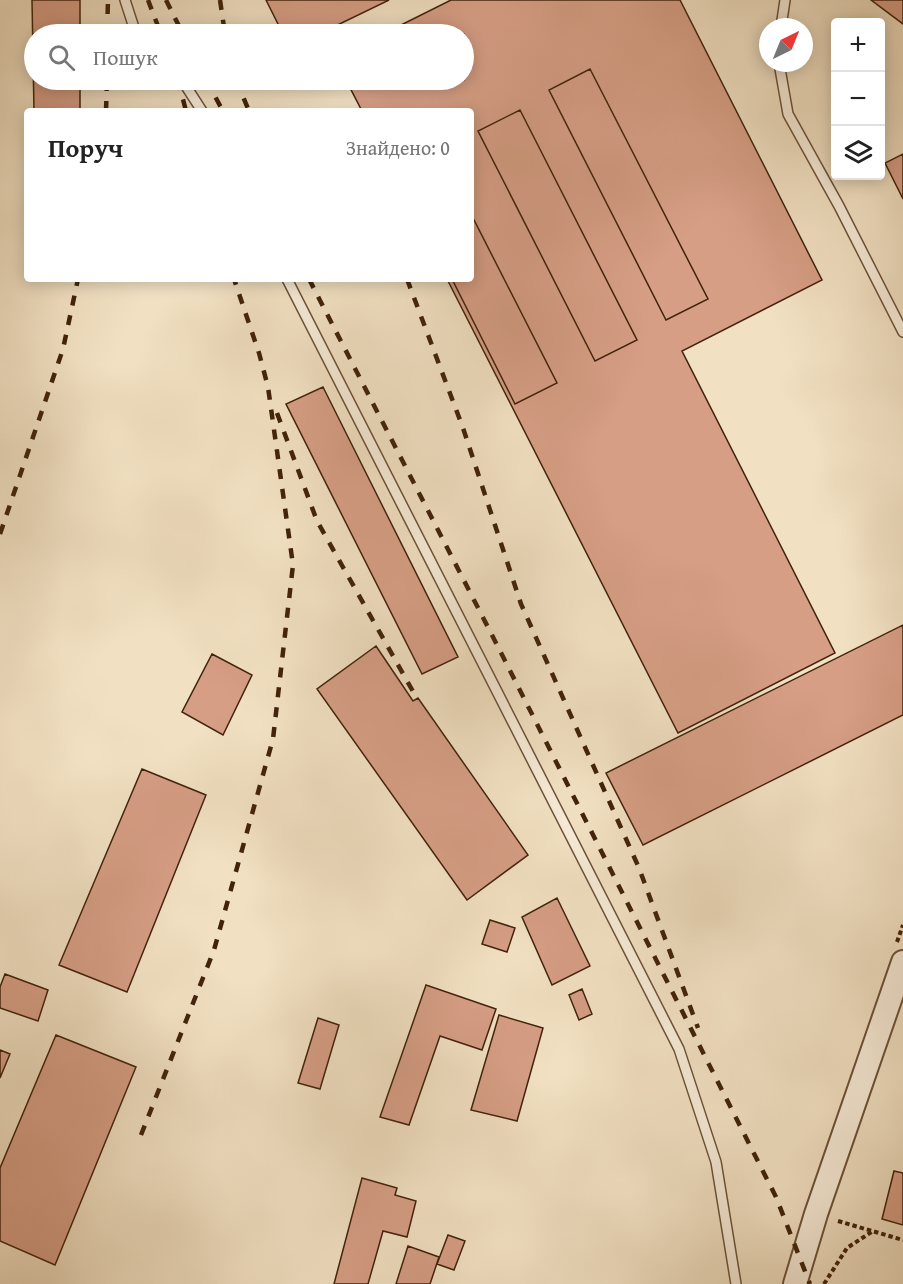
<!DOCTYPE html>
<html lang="uk">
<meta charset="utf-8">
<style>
body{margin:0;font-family:"Gentium Book Plus",serif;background:#f2f2f2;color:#222}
.controls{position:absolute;right:18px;top:18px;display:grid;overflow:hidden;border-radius:6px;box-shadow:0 3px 15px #0003}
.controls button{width:54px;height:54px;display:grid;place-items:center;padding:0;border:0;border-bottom:2px solid #e0e0e0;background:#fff;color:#222;font:30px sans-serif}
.compass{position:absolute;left:759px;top:18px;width:54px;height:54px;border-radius:50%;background:#fff;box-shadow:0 3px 15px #0003;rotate:43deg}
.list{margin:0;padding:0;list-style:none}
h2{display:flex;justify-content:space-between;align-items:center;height:78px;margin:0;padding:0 24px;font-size:26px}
h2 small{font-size:20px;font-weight:400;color:#767676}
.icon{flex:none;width:33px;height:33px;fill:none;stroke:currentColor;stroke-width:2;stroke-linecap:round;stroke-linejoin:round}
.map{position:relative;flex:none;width:903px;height:1284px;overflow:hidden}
.search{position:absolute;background:#fff;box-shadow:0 3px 15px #0003;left:24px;top:24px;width:450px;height:66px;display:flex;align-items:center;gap:15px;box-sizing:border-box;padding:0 21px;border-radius:33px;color:#767676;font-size:22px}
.panel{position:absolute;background:#fff;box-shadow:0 3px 15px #0003;left:24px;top:108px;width:450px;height:174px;border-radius:6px}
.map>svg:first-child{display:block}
.building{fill:#d69e85;stroke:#41220b;stroke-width:1.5}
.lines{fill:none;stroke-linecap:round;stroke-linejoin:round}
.service-casing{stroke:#6d5239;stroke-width:12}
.tertiary-casing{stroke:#6d5239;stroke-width:26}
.path{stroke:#41220b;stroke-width:4;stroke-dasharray:4.5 3;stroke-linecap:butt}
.service{stroke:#f6ebd7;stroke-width:9}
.tertiary{stroke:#f6ebd7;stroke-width:22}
.rail{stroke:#41220b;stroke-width:4.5;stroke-dasharray:10 10;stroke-linecap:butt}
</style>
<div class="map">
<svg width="903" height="1284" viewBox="0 0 903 1284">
<rect width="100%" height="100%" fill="#f1e0c2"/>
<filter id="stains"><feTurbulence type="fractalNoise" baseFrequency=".00333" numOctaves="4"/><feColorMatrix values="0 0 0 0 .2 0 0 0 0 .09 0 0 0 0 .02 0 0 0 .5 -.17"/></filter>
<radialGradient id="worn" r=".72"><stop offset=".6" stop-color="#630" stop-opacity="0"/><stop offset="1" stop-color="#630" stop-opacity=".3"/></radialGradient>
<path class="building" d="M32,0h48v34h-46v46h46v31h-46z
M266,0h123l-70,34h-36z
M451,0h229l142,280 -140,71 153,302 -157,80 -231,-454h24v-168h-109l-16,-31h118v-46h-81z
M871,0h32v24z
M590,69l118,230 -42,21 -117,-230z
M520,110l117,230 -42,21 -117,-230z
M903,154v45l-18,-36z
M471,214l86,169 -42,21 -63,-125h19z
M323,387l135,270 -36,17 -136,-270z
M903,625v90l-260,130 -37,-72z
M376,646l37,55 5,-3 110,157 -61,45 -150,-211z
M212,654l40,21 -29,60 -41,-23z
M142,769l64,26 -79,197 -68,-27z
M557,898l33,68 -38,19 -30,-68z
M490,920l25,8 -8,24 -25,-8z
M5,974l43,16 -10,31 -38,-13v-21z
M426,985l70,24 -14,41 -42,-14 -31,89 -29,-8z
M582,989l10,25 -13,6 -10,-25z
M499,1015l44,13 -26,93 -46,-11z
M318,1018l21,7 -19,64 -22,-6z
M56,1035l80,32 -81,198 -55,-24v-73z
M0,1050l10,4 -10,24z
M894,1171l9,2v52l-21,-6z
M362,1178l35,10 -2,7 21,6 -9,36 -24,-6 -15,53h-34z
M448,1235l17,6 -11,29 -17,-6z
M408,1246l31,11 -9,27h-34z"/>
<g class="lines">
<defs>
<path id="service" d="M125,0l11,34
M781,27l4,-27
M779,63l9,51 51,92 64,126
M182,80l20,31
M287,279l392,770 37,113 20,122"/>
<path id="tertiary" d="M795,1284l21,-70 87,-252"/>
</defs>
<use href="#service" class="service-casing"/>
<use href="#tertiary" class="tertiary-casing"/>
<path class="path" d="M897,942l6,-17
M838,1221l65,19
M824,1284l23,-36 26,-17"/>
<use href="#service" class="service"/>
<use href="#tertiary" class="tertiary"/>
<path class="rail" d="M148,0l13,34
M166,0l17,34
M220,0l5,34
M107,34l1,-34
M178,80l8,31
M206,80l17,31
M236,80l13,31
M106,111l1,-31
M309,279l184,358 283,560 34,87
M407,279l56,149 58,176 118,264 59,160
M277,413l40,108 98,174
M0,534l63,-185 15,-70
M141,1135l73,-185 59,-211 20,-174 -25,-178 -9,-34 -25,-74"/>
</g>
<rect width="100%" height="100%" filter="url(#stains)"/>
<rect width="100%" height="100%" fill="url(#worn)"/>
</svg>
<div class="controls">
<button>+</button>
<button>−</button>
<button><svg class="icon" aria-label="layers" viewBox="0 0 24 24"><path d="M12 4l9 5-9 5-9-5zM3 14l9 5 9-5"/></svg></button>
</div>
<svg class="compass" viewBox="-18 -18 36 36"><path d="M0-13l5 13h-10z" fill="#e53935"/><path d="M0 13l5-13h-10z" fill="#767676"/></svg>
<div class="search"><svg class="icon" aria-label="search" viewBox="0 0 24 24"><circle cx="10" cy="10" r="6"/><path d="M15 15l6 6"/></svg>Пошук</div>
<section class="panel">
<h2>Поруч<small>Знайдено: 0</small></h2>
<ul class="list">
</ul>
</section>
</div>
